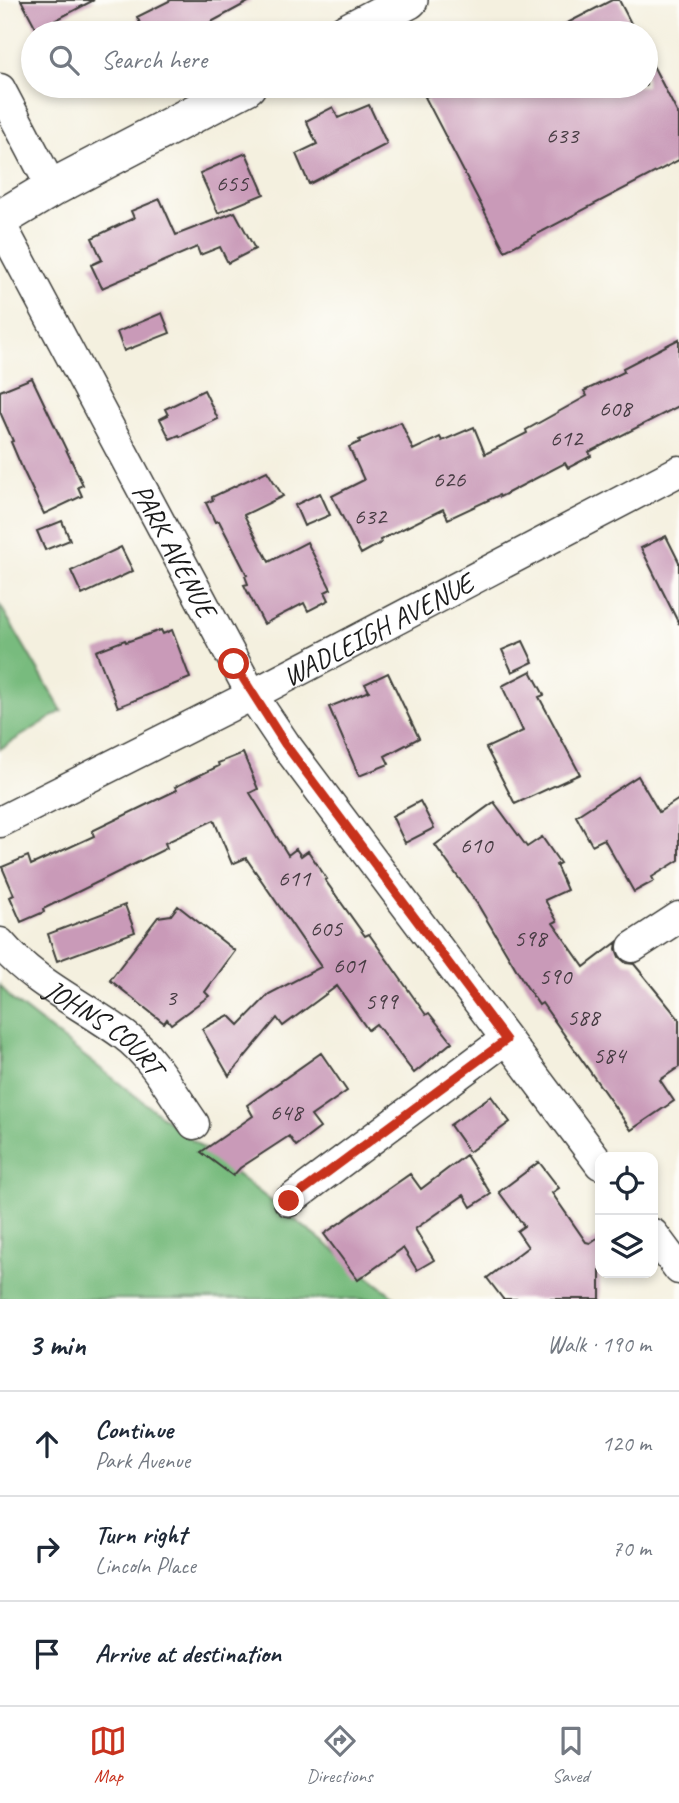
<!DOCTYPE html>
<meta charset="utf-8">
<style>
body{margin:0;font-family:Caveat,sans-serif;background:#f2f2f3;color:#1f2937}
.controls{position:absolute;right:21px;bottom:21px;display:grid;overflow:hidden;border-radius:14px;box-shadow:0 4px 10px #0003}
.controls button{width:63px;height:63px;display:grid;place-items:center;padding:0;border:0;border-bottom:2px solid #e0e1e3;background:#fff;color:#1f2937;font:35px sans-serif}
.stop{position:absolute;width:21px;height:21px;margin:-16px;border:5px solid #c8321e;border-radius:50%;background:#fff}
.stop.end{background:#c8321e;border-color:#fff;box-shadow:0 2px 7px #0008}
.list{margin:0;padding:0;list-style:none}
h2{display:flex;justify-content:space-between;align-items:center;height:91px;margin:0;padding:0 28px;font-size:30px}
h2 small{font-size:23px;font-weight:400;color:#747a83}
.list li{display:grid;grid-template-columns:46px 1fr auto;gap:21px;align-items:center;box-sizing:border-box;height:105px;padding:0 28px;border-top:2px solid #e0e1e3}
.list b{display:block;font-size:26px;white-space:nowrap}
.list p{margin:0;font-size:23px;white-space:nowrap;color:#747a83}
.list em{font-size:23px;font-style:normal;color:#747a83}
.icon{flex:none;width:38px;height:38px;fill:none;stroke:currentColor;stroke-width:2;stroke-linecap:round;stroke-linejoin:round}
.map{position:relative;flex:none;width:679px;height:1299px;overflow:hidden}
.search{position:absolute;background:#fff;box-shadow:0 4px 10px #0003;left:21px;right:21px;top:21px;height:77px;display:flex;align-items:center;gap:18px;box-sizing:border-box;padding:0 24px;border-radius:38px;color:#747a83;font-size:26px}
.sheet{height:406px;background:#fff}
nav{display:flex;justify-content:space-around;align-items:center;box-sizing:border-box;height:98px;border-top:2px solid #e0e1e3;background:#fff;font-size:19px;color:#747a83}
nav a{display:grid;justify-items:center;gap:4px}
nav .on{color:#c8321e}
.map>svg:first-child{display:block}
.forest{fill:#78bb7e;stroke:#4a6c4d;stroke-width:2}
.building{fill:#c99ab8}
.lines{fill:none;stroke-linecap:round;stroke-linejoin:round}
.minor-casing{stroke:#3c3c39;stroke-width:33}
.tertiary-casing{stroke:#3c3c39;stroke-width:40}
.minor{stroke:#fff;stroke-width:30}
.tertiary{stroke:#fff;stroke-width:37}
.route{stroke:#c8321e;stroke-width:9}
.labels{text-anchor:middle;stroke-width:5;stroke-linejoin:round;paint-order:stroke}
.number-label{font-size:24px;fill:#473c43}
.street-label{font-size:28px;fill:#1c1c1c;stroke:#fdfcf7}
</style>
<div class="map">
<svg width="679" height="1299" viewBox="0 0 679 1299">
<rect width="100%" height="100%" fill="#fdfcf7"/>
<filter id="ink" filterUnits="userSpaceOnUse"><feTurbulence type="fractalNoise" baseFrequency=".0143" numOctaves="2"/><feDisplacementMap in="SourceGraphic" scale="14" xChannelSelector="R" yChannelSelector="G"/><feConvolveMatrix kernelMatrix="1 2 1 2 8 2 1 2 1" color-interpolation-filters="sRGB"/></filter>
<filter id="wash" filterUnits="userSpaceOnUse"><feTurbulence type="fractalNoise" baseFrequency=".00686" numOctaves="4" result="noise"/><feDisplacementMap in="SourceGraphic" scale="28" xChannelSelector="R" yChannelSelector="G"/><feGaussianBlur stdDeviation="1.57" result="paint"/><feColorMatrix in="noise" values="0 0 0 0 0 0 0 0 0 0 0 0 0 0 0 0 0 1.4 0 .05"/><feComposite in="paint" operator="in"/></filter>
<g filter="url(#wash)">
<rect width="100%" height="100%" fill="#f4f0df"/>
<path class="forest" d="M0,605l62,106 -62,38z
M0,985l11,14 386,300h-397z"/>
<g id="blocks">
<path class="building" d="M21,0h73l-57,30z
M171,0h81l-61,33h-46l-8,-16z
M612,0h7l17,33h-88z
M646,52l33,64v44l-174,91 -80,-154 21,-11h200z
M369,105l18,39 -78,40 -13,-30 21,-10 -11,-23 27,-14 5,11z
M246,153l18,41 -46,19 -18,-40z
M160,199l16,36 59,-23 20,37 -27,14 -8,-16 -20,8 -3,-8 -95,41 -11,-23 11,-5 -10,-22 42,-20 -3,-7z
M162,313l8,20 -46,18 -7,-19z
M679,339v67l-90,46 2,4 -23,12 -3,-5 -65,34 -1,-2 -51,24 -5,-10 -63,31 1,3 -20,11 -29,-58 32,-16 -15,-33 11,-5 -1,-2 42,-18 12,28 27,-13 2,4 32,-14 11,27 42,-21 -1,-3 61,-34 -3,-5 40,-19 -1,-4z
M32,378l51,107 -5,2 4,9 -38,18 -21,-44 -12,-28 2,-1 -13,-29v-21z
M204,390l14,29 -38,18 -1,-2 -9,4 -10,-20 8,-4 -3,-6z
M267,471l16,25 -39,19 25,47 38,-20 24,47 -6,3 4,8 -21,11 -4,-8 -40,21 -20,-39 4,-1 -3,-8 2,-1 -28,-54 -4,1 -9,-19 7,-3 -1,-3z
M320,493l10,22 -26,11 -9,-21z
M62,521l8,19 -25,10 -8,-19z
M666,536l13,26v62l-38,-76z
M121,547l12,24 -51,24 -11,-24z
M161,630l2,4 9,-4 18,48 -72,29 -22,-56 29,-11 1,2z
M523,641l10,21 -21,10 -10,-22z
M531,671l13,24 -5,2 41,77 -65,30 -29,-56 37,-17 -21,-45z
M388,673l31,65 -34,18 4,8 -30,12 -30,-69 40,-16 -4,-7z
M243,753l15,36 -8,4 38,62 8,-6 5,7 7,-5 19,28 -2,1 40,56 4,-2 57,81 3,-2 23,29 -38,31 -38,-49 -8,6 -31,-44 -54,40 -6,-8 -48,58 -27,-47 27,-14 10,10 30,-31 52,-27 -75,-109 -14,6 -18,-44 -49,23 2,5 -124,61 1,3 -23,10 -11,-25 4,-2 -12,-28 26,-11 3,9 63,-29 -2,-5 85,-41 -2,-3 44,-21 -1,-3z
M638,776l21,36 20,-13v61l-27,17 2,4 -20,11 -30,-53 -12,6 -16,-29z
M420,801l14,27 -29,15 -13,-27z
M494,802l33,45 15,-10 18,26 -4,2 11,25 -22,10 12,21 -4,2 31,44 33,-25 -1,7 3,8 7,6 8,1 45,55v48l-19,13 14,21 -43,29 -89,-127 -3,2 -14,-21 -47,-79 -43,-60z
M125,905l10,27 -78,29 -9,-27z
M178,906l57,45 -30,41 4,4 -38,28 -4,-5 -3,4 -54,-43 48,-63 13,-2z
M321,1053l26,38 -36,25 9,12 -24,18 -7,-10 -49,32 -7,8 -32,-24 52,-36 -6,-11z
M491,1096l19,26 -41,30 -19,-27z
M466,1155l25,39 -20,13 -7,-12 -49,34 19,31 -17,10 -14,-22 -45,32 -34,-46 86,-60 11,15z
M539,1162l20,26 -7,5 34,49 4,1 10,-7v63h-97l-16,-21 41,-31 -11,-16 7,-5 -25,-34z"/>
</g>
</g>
<g filter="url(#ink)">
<use href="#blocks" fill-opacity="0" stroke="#3c3c39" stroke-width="2"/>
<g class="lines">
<defs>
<g id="minor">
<path d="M0,89l52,99"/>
<path id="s1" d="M0,223l252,472 33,49 315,420"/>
<path id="s2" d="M0,822l252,-127 427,-224"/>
<path id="s3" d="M0,943c35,41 82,61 124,92 27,19 51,62 70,89"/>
<path d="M633,947l46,-30"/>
<path d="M289,1201l217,-162"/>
<path d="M653,1234l26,35"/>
</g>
<path id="tertiary" d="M346,33l63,-33
M0,219l52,-31 195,-102"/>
</defs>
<use href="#minor" class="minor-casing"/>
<use href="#tertiary" class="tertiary-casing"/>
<use href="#minor" class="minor"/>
<use href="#tertiary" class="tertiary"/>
</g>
</g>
<g class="lines" filter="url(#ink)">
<path class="route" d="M234,664l51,80 221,296 -217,161"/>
</g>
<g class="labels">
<g class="number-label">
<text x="562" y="143">633</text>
<text x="232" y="191">655</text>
<text x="615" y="416">608</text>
<text x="566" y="446">612</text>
<text x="449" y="487">626</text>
<text x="370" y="524">632</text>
<text x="476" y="853">610</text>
<text x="294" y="886">611</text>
<text x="326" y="936">605</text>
<text x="530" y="946">598</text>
<text x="349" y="973">601</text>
<text x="555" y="984">590</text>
<text x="171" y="1005">3</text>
<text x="381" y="1009">599</text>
<text x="583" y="1025">588</text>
<text x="609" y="1063">584</text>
<text x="286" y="1120">648</text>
</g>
<g class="street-label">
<text dy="10" stroke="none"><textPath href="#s1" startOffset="371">PARK AVENUE</textPath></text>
<text dy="10" stroke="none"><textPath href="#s2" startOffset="424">WADLEIGH AVENUE</textPath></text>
<text dy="10" stroke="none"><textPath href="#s3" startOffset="135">JOHNS COURT</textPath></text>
</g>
</g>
</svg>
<div class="controls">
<button><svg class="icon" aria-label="locate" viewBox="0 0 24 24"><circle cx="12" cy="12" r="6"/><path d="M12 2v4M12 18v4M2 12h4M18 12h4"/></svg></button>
<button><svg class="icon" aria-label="layers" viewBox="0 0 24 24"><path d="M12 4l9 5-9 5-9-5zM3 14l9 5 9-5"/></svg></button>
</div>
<div class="stop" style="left:234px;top:664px"></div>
<div class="stop end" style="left:289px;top:1201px"></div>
<div class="search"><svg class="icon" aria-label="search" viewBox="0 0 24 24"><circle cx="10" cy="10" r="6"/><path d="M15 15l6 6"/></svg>Search here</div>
</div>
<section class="sheet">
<h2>3 min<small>Walk · 190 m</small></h2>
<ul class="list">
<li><svg class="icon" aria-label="ahead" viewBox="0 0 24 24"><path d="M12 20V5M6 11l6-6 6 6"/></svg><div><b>Continue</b><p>Park Avenue</p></div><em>120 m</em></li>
<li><svg class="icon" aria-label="right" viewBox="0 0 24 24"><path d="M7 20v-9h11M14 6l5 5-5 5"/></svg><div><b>Turn right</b><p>Lincoln Place</p></div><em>70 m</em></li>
<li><svg class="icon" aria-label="arrive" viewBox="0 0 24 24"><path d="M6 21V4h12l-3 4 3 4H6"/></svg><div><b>Arrive at destination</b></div></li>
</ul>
</section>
<nav>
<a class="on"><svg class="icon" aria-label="map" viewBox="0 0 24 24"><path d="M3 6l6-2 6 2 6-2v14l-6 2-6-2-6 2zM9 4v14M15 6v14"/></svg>Map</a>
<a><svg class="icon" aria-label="directions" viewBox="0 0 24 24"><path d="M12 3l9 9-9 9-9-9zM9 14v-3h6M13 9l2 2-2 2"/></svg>Directions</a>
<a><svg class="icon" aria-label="saved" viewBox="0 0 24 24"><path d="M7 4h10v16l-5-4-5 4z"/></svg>Saved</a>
</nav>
